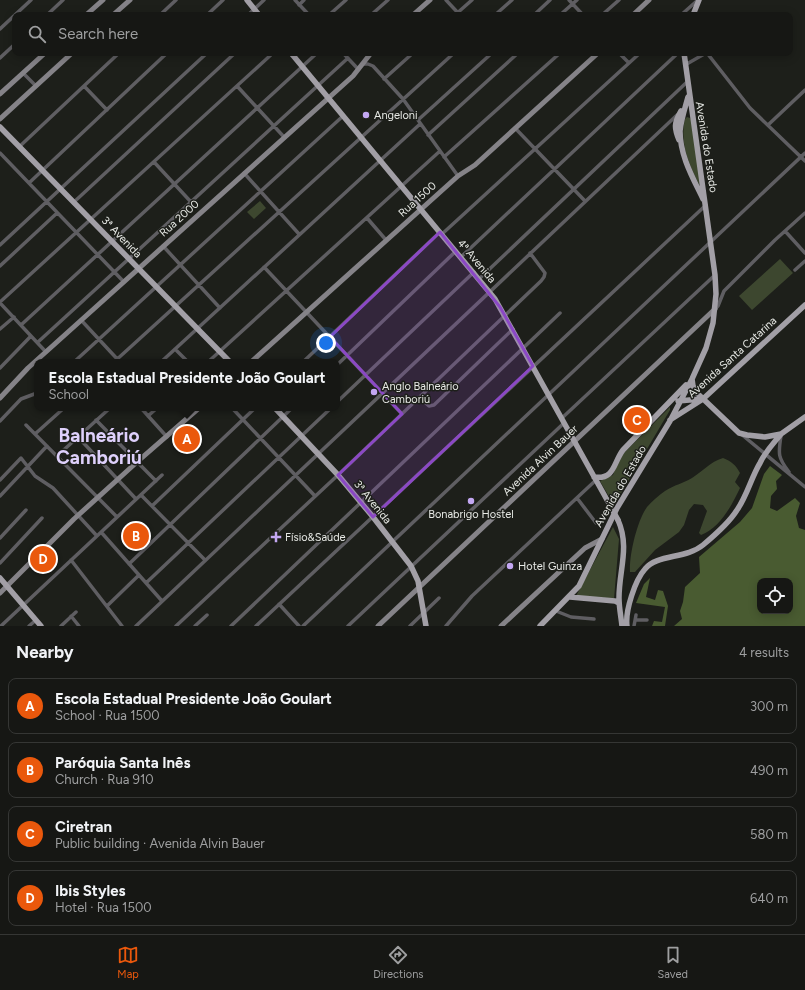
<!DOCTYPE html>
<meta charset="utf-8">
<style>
body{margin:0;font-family:Figtree,sans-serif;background:#1f201d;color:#f1f3f6}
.controls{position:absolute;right:12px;bottom:12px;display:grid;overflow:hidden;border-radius:8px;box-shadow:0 2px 10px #0003}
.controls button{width:36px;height:36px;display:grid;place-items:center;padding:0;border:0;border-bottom:1px solid #353634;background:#161714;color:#f1f3f6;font:20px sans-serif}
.you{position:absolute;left:326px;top:343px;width:14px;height:14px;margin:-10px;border:3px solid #fff;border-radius:50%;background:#1a73e8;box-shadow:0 0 0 6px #1a73e833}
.badge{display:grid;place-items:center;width:26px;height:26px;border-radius:50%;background:#ea580c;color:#fff;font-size:13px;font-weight:700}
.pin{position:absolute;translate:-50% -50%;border:2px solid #fff;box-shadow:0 1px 4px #0006}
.popup{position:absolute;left:34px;top:359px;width:306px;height:52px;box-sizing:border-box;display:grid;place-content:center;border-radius:8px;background:#161714;filter:drop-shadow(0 1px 3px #0005);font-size:13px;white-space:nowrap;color:#9e9fa0}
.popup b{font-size:15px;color:#f1f3f6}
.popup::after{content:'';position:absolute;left:50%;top:100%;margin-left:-8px;border:8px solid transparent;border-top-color:#161714}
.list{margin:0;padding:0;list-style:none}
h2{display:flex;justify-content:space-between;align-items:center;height:52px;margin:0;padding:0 16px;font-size:17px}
h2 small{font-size:13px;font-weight:400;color:#9e9fa0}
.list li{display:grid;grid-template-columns:26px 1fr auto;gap:12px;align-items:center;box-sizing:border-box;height:56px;margin:0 8px 8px;padding:0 8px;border:1px solid #353634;border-radius:8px}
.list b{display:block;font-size:15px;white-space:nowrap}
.list p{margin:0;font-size:13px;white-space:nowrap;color:#9e9fa0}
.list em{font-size:13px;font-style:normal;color:#9e9fa0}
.icon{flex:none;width:22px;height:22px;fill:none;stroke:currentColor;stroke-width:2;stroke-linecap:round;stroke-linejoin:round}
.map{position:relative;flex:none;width:805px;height:626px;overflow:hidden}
.search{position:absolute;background:#161714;box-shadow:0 2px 10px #0003;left:12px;right:12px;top:12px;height:44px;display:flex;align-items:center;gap:10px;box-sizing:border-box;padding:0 14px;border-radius:8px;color:#9e9fa0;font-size:15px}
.sheet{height:308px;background:#161714}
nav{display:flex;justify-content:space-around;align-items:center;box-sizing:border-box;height:56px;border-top:1px solid #353634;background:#161714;font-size:11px;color:#9e9fa0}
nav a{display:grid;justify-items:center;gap:2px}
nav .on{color:#ea580c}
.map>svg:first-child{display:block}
.green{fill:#3d472f}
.forest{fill:#495b31;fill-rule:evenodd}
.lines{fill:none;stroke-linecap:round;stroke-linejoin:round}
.street{stroke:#5f5e62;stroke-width:3.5}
.secondary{stroke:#858388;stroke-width:5}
.primary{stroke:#a29fa6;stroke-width:5.5}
.primary-bridge{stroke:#a29fa6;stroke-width:5.5}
.marked{fill:#8b48c5;fill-opacity:0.2;stroke:#8b48c5;stroke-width:3;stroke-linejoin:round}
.poi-dot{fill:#c3a7f2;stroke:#1d1f1a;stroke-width:1.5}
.labels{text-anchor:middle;stroke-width:3;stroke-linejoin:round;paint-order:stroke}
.poi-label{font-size:11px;fill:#e7e9e5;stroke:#1d1f1a;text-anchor:start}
.street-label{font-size:11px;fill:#e7e9e5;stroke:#1d1f1a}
.town-label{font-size:19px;font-weight:bold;fill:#ded0fb;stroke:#1d1f1a}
</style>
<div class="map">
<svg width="805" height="626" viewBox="0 0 805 626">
<rect width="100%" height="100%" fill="#1d1f1a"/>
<path class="green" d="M687,117l3,1 2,2 9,68c-11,-22 -22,-43 -16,-69z
M260,201l6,7 -12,11 -7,-7z
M780,259l13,14 -41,37 -13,-14z
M670,407v3l-56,95 -14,-24 13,-6 5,-13 6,-9z
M723,458c8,3 13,7 17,15l-5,9 5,6c-8,17 -20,40 -39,47l-2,-2 8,-22 -4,-6 -9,-1 -5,6 -5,15 -5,7 -24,18 -20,22h-5c-1,-17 7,-51 17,-65 5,-6 11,-11 18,-16 9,-6 19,-8 27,-13 11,-7 18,-16 31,-20z
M613,527l6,12 -5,60 -38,-3z"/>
<path class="forest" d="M770,466l12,9 -6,6 1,8 -6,7 -1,12 7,3 18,-13 5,5 -4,13 3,12 6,2v96h-131l8,-7 -2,-8 3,-9 2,-15 15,-14 -1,-16 41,-35 12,-14 12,-34zM760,581h30v30h-30z
M650,578l-4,19 9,3 3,-10 5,1 5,15 -3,20h-13l2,-5 8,1 3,-15 -29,-4 8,-19z"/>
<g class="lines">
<path class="street" d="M295,0l14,15
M446,0l14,15
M569,0l14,15
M299,5l5,-5
M47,15l16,-15
M160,15l16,-15
M207,15l16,-15
M248,15l16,-15
M329,15l17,-15
M371,15l17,-15
M455,15l17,-15
M495,15l17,-15
M534,15l16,-15
M560,15l17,-15
M602,15l17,-15
M681,15l17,-15
M0,29l31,-29
M343,53l15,16
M619,53l10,10
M707,53l43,55 55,53
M0,58l15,-14
M362,64h6l5,2 30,33 55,77
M685,65l21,-12
M23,73l13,13
M384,79l29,-26
M84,86l23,24
M237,86l47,51
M418,120l74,-67
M768,125l37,-35
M515,128l70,73
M428,135l90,-82
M19,147l100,-94
M0,153l124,129
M444,157l116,-104
M154,162l37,40
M244,173l55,61
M29,183l138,-130
M74,202l161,-149
M367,218l19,22
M785,231l20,22
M442,234l198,-181
M0,245l207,-192
M163,246l57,62
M461,257l217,-204
M0,266l57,-53
M264,267l138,147
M795,270l10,-9
M479,279l208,-197
M0,302l273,-249
M0,303l46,49
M715,309l3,-3 6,-15 51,-51 30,-27
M81,320l39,42
M21,325l296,-272
M0,329l14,-12
M38,342l310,-284
M175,349l13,13
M74,362l269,-246
M114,362l340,-309
M161,362l259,-238
M208,362l232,-211
M303,362l137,-130
M337,365l119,-114
M0,368l31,-32
M419,397l10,9 5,-1 79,-76
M337,402l137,-130
M141,408l26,29
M232,408l83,88
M148,416l9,-8
M562,418l153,-143
M96,420l60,61
M0,421l21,-22 16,-6
M26,425l91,92
M35,434l29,-26
M741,434l64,53
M781,436c-3,18 -3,22 8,36
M78,437l58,62
M57,456l53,-48
M0,480l21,-22 14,18 18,12 44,48
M141,495l64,65
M0,496l47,-50
M577,498l19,25
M152,506l103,-98
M101,532l61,69
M0,538l26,-28
M71,560l51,66
M0,563l42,-45
M129,564l163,-156
M146,583l185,-175
M279,604l20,22
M107,606l32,-31
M556,611l15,6 23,2
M71,616l8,10
M635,620h12
M1,626l161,-151
M29,626l7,-6
M61,626l15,-14
M136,626l541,-511
M176,626l162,-151 203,-194 3,-4 1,-4 -15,-20
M195,626l12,-11
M231,626l329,-313
M256,626l450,-421
M303,626l502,-473
M348,626l216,-203
M410,626l29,-28
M446,626l26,-30 124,-116
M634,626l2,-11"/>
<path class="secondary" d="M86,15l17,-15
M113,15l17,-15
M413,15l17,-15
M633,15l16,-15
M0,94l45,-41
M0,119l72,-66
M251,362l207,-186 17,-11 123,-112
M0,398l28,-30 325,-292 18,-23
M0,593l74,-74 63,-57 62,-54
M378,626l337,-317
M501,626l84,-78 17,-9"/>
<path class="primary" d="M247,0l12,15
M693,15l6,-15
M291,53l204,246 116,208
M688,97c-3,11 -7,23 -8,34 0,25 13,47 23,68
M0,127l230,235
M679,140c-5,-12 -5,-17 2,-29
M692,379l1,7 5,8 41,39 8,2 18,2 16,-3 24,-17
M678,401l23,-2
M275,408l63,67 35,42 38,49 7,15 8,45
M670,420l33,-21 102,-94
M594,477c21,3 19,-14 29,-27l63,-65
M618,520c12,27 1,50 1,78 0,9 2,19 3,28
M0,578l41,48
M570,597l45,4 4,2
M540,626l39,-40 38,-78 53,-87 22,-42 14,-31 7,-25 3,-29 -1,-19 -31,-222
M627,626c-2,-15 8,-46 18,-57 12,-15 41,-10 58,-24 12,-10 26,-22 34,-35 10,-14 14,-32 23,-47 5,-11 14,-20 21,-29"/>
<path class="primary-bridge" d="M611,507l7,13"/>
</g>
<path class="marked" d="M440,232l60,75 33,59 -160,151 -35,-42 64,-61 -72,-77z"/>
<g class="poi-dot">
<circle cx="366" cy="115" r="4"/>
<circle cx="374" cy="392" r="4"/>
<circle cx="471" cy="501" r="4"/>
<path d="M274 531h4v4h4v4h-4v4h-4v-4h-4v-4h4z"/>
<circle cx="510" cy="566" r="4"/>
</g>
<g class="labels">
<g class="poi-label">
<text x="374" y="119">Angeloni</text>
<text x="382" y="390">Anglo Balneário<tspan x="382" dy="13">Camboriú</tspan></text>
<text x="471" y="518" text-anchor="middle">Bonabrigo Hostel</text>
<text x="285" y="541">Físio&amp;Saúde</text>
<text x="518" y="570">Hotel Guinza</text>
</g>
<g class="street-label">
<text transform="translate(707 147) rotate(81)" y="4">Avenida do Estado</text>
<text transform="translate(417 199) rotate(-42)" y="4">Rua 1500</text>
<text transform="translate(179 218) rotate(-42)" y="4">Rua 2000</text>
<text transform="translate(122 237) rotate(46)" y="4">3ª Avenida</text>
<text transform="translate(477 261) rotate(50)" y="4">4ª Avenida</text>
<text transform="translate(732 357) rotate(-42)" y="4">Avenida Santa Catarina</text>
<text transform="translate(540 460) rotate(-43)" y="4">Avenida Alvin Bauer</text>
<text transform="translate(620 486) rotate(-60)" y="4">Avenida do Estado</text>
<text transform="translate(373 502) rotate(51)" y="4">3ª Avenida</text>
</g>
<g class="town-label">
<text x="99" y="442">Balneário<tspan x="99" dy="22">Camboriú</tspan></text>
</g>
</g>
</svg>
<div class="controls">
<button><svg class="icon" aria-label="locate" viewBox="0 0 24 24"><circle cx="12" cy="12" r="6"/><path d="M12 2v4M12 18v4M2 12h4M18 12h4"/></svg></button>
</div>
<div class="you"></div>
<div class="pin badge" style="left:187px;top:439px">A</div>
<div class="popup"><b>Escola Estadual Presidente João Goulart</b>School</div>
<div class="pin badge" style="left:136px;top:536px">B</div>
<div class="pin badge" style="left:637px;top:420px">C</div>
<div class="pin badge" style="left:43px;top:559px">D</div>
<div class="search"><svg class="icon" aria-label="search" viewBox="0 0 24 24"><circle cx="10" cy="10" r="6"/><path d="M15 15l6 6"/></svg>Search here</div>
</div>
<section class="sheet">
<h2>Nearby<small>4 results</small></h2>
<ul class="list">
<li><span class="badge">A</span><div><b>Escola Estadual Presidente João Goulart</b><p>School · Rua 1500</p></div><em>300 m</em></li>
<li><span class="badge">B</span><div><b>Paróquia Santa Inês</b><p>Church · Rua 910</p></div><em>490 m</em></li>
<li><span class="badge">C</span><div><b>Ciretran</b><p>Public building · Avenida Alvin Bauer</p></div><em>580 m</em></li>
<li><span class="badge">D</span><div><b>Ibis Styles</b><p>Hotel · Rua 1500</p></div><em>640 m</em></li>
</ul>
</section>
<nav>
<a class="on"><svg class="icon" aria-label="map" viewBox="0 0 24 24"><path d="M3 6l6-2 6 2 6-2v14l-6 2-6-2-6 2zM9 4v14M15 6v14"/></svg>Map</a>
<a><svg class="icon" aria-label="directions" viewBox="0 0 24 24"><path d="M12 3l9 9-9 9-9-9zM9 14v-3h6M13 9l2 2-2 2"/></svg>Directions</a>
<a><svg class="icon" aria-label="saved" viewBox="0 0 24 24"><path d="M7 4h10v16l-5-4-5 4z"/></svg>Saved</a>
</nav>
